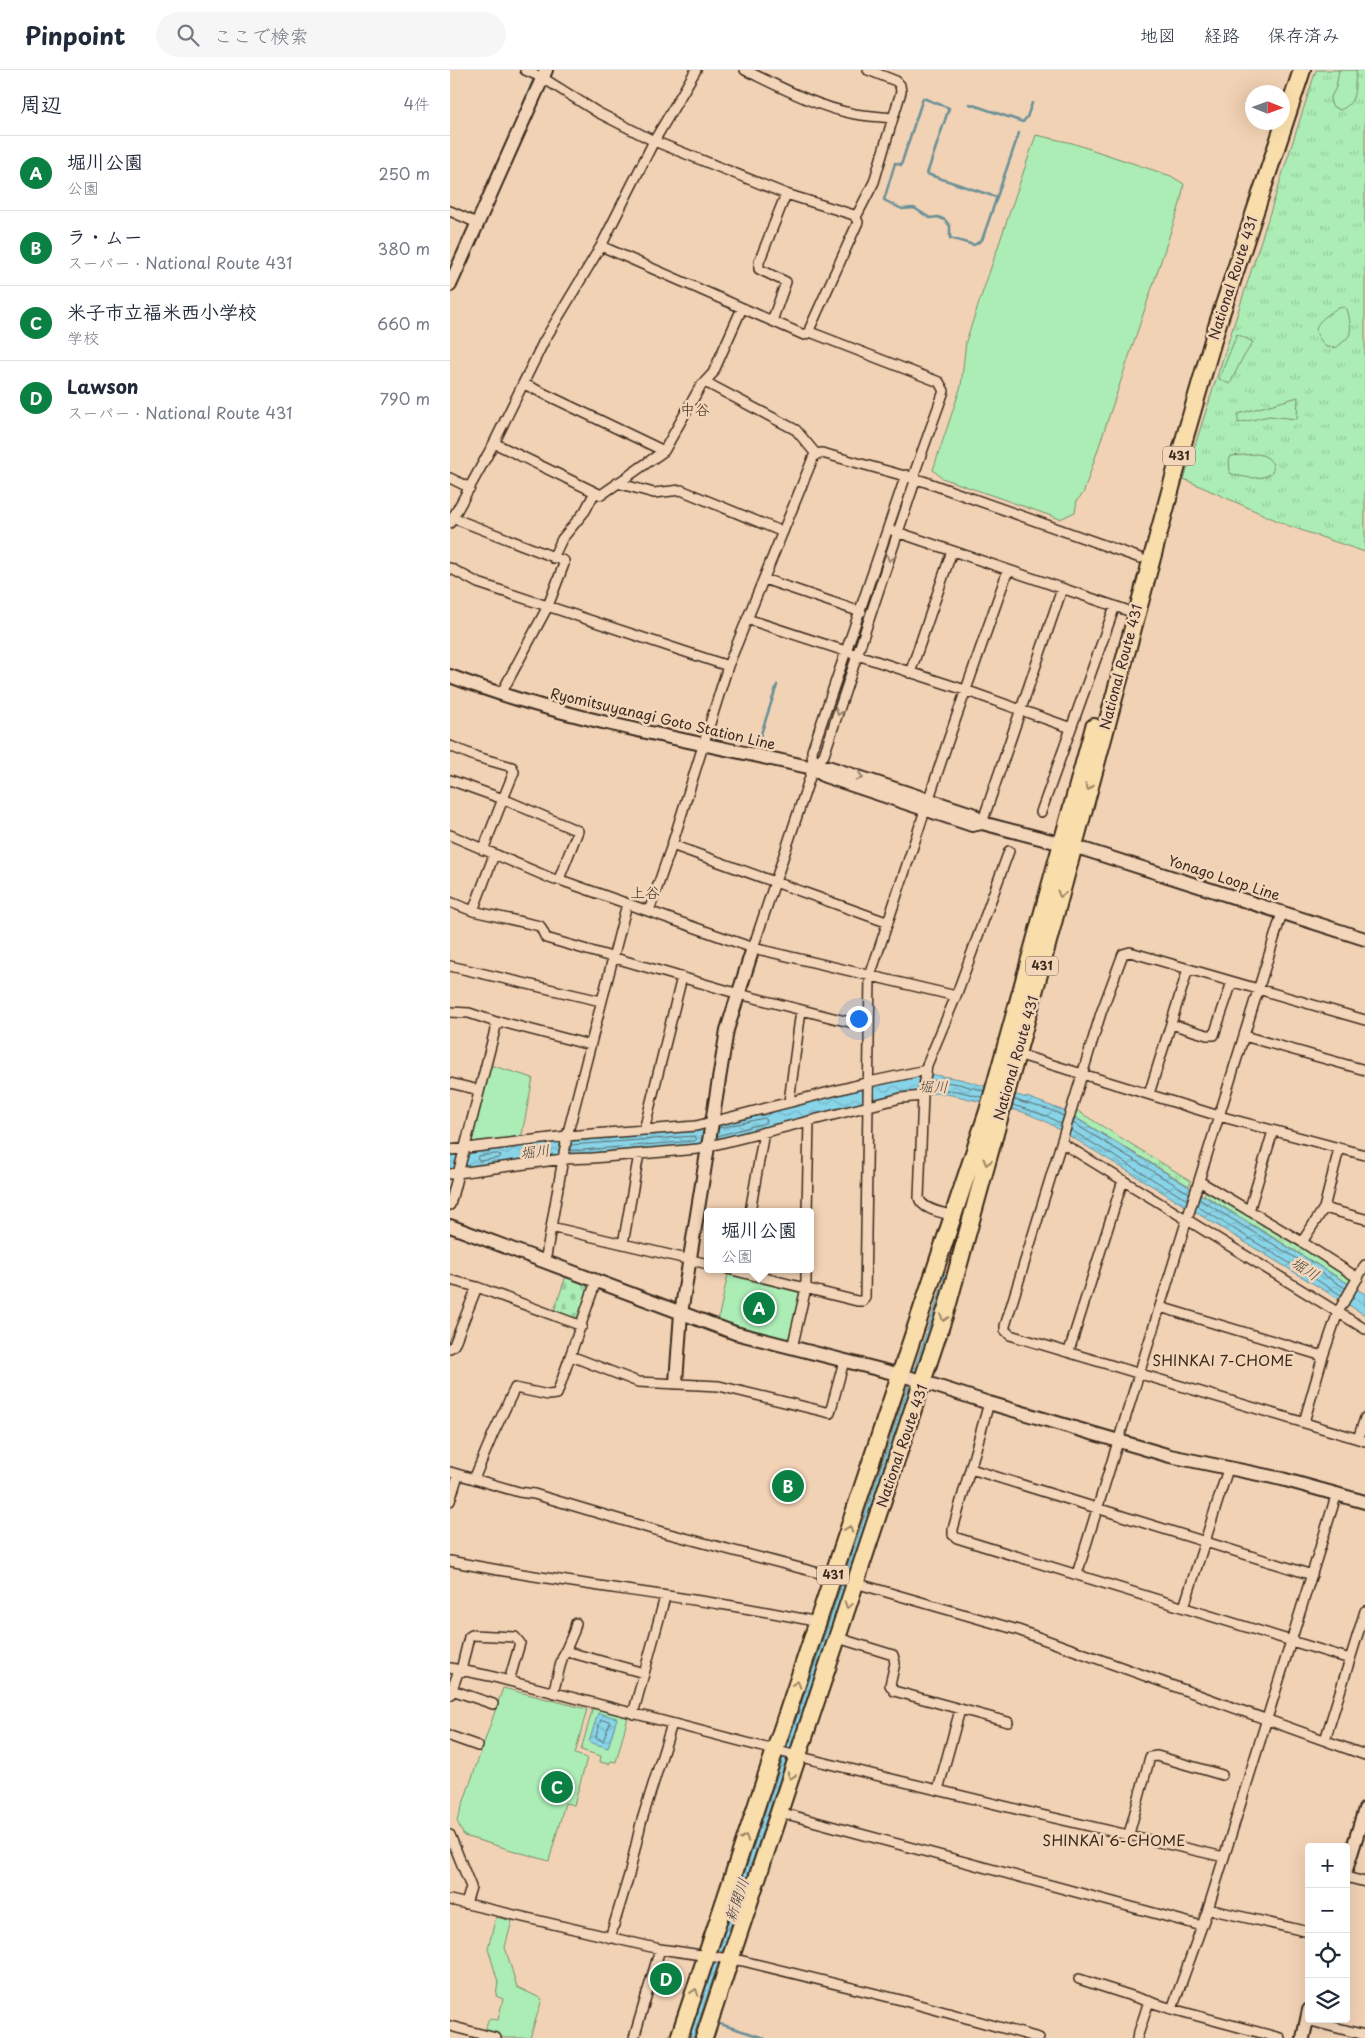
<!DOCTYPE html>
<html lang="ja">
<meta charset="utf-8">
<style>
body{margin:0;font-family:"Playpen Sans","Klee One",sans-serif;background:#f6f6f7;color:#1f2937}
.controls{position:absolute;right:15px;bottom:15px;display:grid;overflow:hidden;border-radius:5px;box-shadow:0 5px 20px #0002}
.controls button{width:45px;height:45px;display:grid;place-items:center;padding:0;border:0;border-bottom:1px solid #e0e1e3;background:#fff;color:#1f2937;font:25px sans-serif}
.compass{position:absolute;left:795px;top:15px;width:45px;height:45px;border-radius:50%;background:#fff;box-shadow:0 5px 20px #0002;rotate:91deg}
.you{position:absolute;left:408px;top:948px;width:18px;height:18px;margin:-12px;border:4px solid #fff;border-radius:50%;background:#1a73e8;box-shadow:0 0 0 8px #1a73e833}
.badge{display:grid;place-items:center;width:32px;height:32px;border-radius:50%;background:#0b8043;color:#fff;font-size:16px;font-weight:700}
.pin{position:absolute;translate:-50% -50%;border:2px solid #fff;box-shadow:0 1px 5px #0006}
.popup{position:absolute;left:254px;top:1138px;width:110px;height:65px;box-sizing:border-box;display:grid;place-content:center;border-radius:5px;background:#fff;filter:drop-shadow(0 1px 4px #0005);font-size:16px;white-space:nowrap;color:#747a83}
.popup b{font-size:19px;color:#1f2937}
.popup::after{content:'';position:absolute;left:50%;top:100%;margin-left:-10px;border:10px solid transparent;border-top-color:#fff}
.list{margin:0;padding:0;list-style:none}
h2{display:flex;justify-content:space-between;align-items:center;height:65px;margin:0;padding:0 20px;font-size:21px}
h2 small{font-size:16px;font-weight:400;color:#747a83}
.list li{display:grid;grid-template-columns:32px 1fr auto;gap:15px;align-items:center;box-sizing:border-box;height:75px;padding:0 20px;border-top:1px solid #e0e1e3}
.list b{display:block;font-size:19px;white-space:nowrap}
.list p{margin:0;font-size:16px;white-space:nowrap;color:#747a83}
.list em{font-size:16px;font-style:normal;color:#747a83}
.icon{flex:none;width:28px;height:28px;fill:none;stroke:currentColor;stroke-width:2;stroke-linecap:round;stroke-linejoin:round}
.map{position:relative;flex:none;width:915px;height:1968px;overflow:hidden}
header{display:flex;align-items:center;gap:30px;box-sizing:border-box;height:70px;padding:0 25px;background:#fff;border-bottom:1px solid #e0e1e3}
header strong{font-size:24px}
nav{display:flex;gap:28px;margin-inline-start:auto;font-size:18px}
.search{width:350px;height:45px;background:#f6f6f7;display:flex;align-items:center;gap:12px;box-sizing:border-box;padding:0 18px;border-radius:28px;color:#747a83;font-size:19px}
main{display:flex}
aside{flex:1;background:#fff}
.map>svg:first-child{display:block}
.grass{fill:url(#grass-tufts);stroke:#748c6a}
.cemetery{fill:url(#cemetery-stones);stroke:#748c6a}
.park{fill:#acedb5;stroke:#748c6a}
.water{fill:url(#water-waves);stroke:#699097}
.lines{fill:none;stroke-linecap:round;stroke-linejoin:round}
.shore{stroke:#5a6e6f;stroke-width:1}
.stream{stroke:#699097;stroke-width:2.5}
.street-casing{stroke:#3b2a1e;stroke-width:12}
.secondary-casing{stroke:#3b2a1e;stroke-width:16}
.highway-casing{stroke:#3b2a1e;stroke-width:20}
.street{stroke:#f3d6b9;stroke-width:9}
.secondary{stroke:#f3d6b9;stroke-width:12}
.highway{stroke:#f9deab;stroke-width:16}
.oneway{stroke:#97806c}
.oneway2{stroke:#9a8464}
.labels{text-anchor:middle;stroke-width:5;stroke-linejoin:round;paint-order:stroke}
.shield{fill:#f3d6b9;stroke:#725e4c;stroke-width:1}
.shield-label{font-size:12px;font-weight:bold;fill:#3b2a1e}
.street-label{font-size:14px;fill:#3b2a1e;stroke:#f3d6b9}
.neighbourhood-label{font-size:15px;fill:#3b2a1e;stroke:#f3d6b9}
.water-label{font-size:15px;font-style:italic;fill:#47443c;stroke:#f3d6b9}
</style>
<header>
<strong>Pinpoint</strong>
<div class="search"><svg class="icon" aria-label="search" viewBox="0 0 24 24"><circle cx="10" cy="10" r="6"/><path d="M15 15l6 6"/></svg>ここで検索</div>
<nav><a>地図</a><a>経路</a><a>保存済み</a></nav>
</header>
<main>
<aside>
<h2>周辺<small>4件</small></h2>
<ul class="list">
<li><span class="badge">A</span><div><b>堀川公園</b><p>公園</p></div><em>250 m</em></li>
<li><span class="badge">B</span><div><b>ラ・ムー</b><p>スーパー · National Route 431</p></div><em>380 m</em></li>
<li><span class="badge">C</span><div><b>米子市立福米西小学校</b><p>学校</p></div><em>660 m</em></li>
<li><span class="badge">D</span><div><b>Lawson</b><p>スーパー · National Route 431</p></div><em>790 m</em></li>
</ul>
</aside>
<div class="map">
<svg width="915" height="1968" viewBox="0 0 915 1968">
<defs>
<pattern id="grass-tufts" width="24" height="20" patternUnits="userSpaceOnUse" patternTransform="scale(1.25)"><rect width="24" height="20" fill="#acedb5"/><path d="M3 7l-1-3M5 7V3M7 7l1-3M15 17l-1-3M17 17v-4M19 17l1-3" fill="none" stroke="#95cb9b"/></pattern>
<pattern id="cemetery-stones" width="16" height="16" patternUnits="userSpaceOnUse" patternTransform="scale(1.25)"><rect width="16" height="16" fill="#acedb5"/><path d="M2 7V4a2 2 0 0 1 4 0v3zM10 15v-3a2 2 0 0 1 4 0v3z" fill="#95cb9b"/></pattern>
<pattern id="water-waves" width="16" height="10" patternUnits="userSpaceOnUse" patternTransform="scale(1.25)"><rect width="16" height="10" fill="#88d4e8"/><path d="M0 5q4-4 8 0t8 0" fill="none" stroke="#76b6c7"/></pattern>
</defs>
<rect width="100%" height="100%" fill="#f2d2b4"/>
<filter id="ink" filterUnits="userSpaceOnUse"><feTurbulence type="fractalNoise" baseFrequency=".02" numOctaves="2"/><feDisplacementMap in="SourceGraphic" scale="10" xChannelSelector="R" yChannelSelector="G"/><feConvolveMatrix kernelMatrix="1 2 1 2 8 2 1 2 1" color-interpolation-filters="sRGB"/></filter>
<g filter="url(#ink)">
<path class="grass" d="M866,0h49v482l-76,-26 -105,-47z
M626,1040l115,71 -2,5 -116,-70z
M757,1120l142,86 2,6 -2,2 -145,-89z
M456,1318l-60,179 -4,-1 36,-109 16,-33z
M391,1515l-52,155 -4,-1 28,-85z"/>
<path class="cemetery" d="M116,1206l21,8 2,4 -8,30 -5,2 -22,-9z"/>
<path class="park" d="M889,0h17c1,5 -1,8 -1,13 0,12 -2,22 -15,27l-8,-4 -2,-7 6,-12z
M586,65l36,8 99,33 13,8 -4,20 -97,290 -6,6 -2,12 -15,7 -118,-41 -9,-8 28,-84 5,-45z
M894,237l3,2c2,6 6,24 1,28 -3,4 -9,8 -12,11l-10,-1c-13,-15 -14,-21 3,-33 5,-4 8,-6 15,-7z
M787,264l16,8 -12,19 -11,23 -11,-5z
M848,327l-1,22 -28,-3 -31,7v-9z
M806,384c13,0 26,16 10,22 -9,4 -27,1 -36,-3l-1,-12 2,-5z
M40,995l43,13 -12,61 -48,6 -3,-3z
M278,1204l70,17 2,4 -11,43 -3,2 -68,-20z
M53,1618l84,21 -12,45 12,4 -13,47 -9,-2 -16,58 -85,-25 -7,-15z
M143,1637l35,10 -12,45 -5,-1 -2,3 -9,-2 1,-6 -20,-6z
M46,1847l16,4 -7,26 12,40 25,12 -12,39h-28l-18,-5 5,-14 9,1 5,-21 -7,-3 2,-14 -10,-34z"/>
<path class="water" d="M473,1003l37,6 67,19v-1l37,14 301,183v21l-320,-194 -22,-9 -66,-16 -17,-3 -22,1 -86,17 -133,35 -249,24v-15l126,-16 124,-8 2,-4z
M524,1112l-30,107 -251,749h-4l253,-752 2,-6 -3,-6 1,-2 4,3z
M148,1643l19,5 -9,30 -19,-6z"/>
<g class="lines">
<path class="shore" d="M481,1010l28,4 25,7
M480,1019l27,2 25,6
M564,1030l37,10 12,6
M563,1035l34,11 14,8
M623,1053l116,70
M621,1060l116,70
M267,1066l48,-13 2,-3 -3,-2 -45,10
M120,1081l124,-10 3,-2 -3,-3 -123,9
M48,1084l3,2 -2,2 -19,3 -3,-2 2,-3z
M749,1129l146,89
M747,1136l144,89
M151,1650l8,1 1,2 -7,18 -7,-3z"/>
<path class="stream" d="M520,34l53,18 4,-5 5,-14
M58,70l25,-59
M546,127l-69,-23 22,-66 -26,-10 -22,67 -6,-2 -11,37 18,9 12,-1 16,10 8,-1 7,3 5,6v12l24,7 8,-5 37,-107
M309,670l18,-55
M270,1954l44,14"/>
<defs>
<path id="street" d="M75,0l18,8 54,34 57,29 132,53 68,21 4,7 -48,106v4l129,50 5,9 -31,86
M295,0c35,17 72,37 110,44 13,2 26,3 38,4l-19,64 -18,35
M418,0l28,11 4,4 1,7 -8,26
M0,141l27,12
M151,176l203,89 6,-3
M322,251l14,-39 -27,-13v-7l27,-68
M255,312l91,48 20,24
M74,314l140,67
M44,373l107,52 63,-44 36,-64 13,-14 29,-65
M0,408l20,10
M167,413l37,10 27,-3 102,42
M3,448l111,43v3l-16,42 -47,88
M0,453l44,-80 50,-102 57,-95 53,-105 42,-71
M444,461l232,79
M103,488l9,-19 23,-28 10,-19
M0,498l28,15 250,83
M314,509l97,33
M297,549l218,71 106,38
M460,603l42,-122
M0,676l27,11 35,10 2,5 -11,27 75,32 -19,48 4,2 190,67 203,48 -29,69 -4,30 -4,103c3,12 25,15 36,18
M363,698l11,-13 92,-277
M0,710l53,19 -20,51
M591,742l74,-206
M532,753l80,-234
M0,765l105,45 4,-1
M222,775l214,77
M44,785l-21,56 67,15 6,12 193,56 130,33
M0,832l23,9
M199,841l23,-66 56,-179 85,-208 3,-4 6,-1 101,28 217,77
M303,878l60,-180 -1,-17 94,-276
M0,896l151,35
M506,926l53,-145
M0,942l19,1 30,10
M915,950l-235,-68 -7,2 -22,59 -96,313v4l5,5 355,106
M721,954l36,11h7l18,-53
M794,966l121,34
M567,984l202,62 146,39
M0,1013l29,7
M699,1024l39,-125
M339,1032l12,-92
M194,1060l38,-153
M612,1073l303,186
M0,1080l117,-14 129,-10 173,-44 57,-12
M0,1104l113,-15 30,-1 105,-9 203,-51 22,-2
M749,1111l103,61 56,36
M0,1135l46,-179 6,-4 88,23
M874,1138l41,11
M799,1141l24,-80
M300,1142l14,-80
M357,1142l2,-91
M101,1157l157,37
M852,1172l22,-34 15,-59
M173,1174l16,-90
M95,1192l22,-126 60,-232
M278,1199l129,32h6l2,-3 5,-322 79,-238 59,-168
M0,1210l27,7 105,39
M710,1237l163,49
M0,1278l4,-3 23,-58
M342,1278l14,-60v-19
M619,1281l54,-171
M121,1286l67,26 81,4 111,27 14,-52
M539,1333l-36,126v6l4,3 393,121
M854,1352l19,-66 15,-44 27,-47
M908,1369l7,-21
M521,1399l341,106
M0,1402l69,20 15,2 128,38 176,46 180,52 347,125
M24,1409l19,-45 22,-46 33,7 9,-1 39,-113
M0,1431l8,-26
M0,1491c122,25 247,35 368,61
M627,1504l205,-661
M734,1537l44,-138
M388,1568l55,17 2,8 -5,22 4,6 114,31
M115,1581l79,22
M0,1598l40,8 315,82 219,53 200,46
M11,1600l8,-33 3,-2 43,2 5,6 -11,38
M2,1620l41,14
M103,1623l9,-34 12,-28 2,-8
M0,1625l9,-25
M183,1644l32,-117
M0,1666l28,10
M875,1670l40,-129
M488,1720l22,-80
M329,1742l423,114
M679,1764l21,-77 7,-1 65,19
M0,1765l21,52 -5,17
M896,1807l19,5
M0,1830l210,49 83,12 158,39 138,38
M758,1839l101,23
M160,1868l19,-63 12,-52 31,-99
M629,1909l93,30 108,29
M722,1939l36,-100 129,-416
M857,1950l58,15
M0,1956l46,12
M184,1968l26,-89
M687,1968l12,-37"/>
<path id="secondary" d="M0,215l96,-215
M0,606c117,45 241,64 363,92l15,-1 144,47 10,9 104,27 279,89
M363,698l12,8 147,49 10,-2
M0,1156l285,107 170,43 84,27 181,53 112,23 83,23
M226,1312l5,-69 46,-283 26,-82
M896,1800l19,-61
M853,1968l6,-28"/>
<path id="highway" d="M229,1968l309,-927 106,-384
M254,1968l243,-731 97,-351 140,-516 34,-117 84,-253"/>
</defs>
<use href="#street" class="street-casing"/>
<use href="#secondary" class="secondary-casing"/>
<use href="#highway" class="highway-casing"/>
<use href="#street" class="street"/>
<use href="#secondary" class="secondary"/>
<use href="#highway" class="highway"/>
</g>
<defs><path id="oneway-chevron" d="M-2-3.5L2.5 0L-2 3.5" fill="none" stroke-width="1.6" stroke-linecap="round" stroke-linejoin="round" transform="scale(1.25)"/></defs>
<g class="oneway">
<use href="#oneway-chevron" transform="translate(440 488) rotate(108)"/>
<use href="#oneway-chevron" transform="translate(389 642) rotate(109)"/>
<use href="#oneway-chevron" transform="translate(410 707) rotate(18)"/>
</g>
<g class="oneway2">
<use href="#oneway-chevron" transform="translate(639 717) rotate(104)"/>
<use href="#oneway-chevron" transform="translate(611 824) rotate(105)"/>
<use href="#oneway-chevron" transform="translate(537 1092) rotate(105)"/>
<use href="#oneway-chevron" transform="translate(494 1248) rotate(108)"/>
<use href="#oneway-chevron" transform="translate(399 1459) rotate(-71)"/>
<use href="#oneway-chevron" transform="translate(398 1535) rotate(108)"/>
<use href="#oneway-chevron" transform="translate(347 1614) rotate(-71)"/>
<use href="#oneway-chevron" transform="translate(341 1706) rotate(109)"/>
<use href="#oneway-chevron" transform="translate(295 1768) rotate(-71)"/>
<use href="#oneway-chevron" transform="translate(245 1922) rotate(-71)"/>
</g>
</g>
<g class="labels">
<g class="shield">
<rect x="713" y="376.5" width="32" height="19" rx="4"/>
<rect x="576" y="886.5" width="32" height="19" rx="4"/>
<rect x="367" y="1495.5" width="32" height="19" rx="4"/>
</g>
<g class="shield-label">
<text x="729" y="390">431</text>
<text x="592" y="900">431</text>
<text x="383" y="1509">431</text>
</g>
<g class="street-label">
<text transform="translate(783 208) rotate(-72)" y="5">National Route 431</text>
<text transform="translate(671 597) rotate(-75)" y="5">National Route 431</text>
<text transform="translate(213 649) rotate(13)" y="5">Ryomitsuyanagi Goto Station Line</text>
<text transform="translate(774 808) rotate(18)" y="5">Yonago Loop Line</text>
<text transform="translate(566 988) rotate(-74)" y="5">National Route 431</text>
<text transform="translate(452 1376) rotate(-71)" y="5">National Route 431</text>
</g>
<g class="neighbourhood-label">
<text x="245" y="345">中谷</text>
<text x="195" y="828">上谷</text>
<text x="773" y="1296">SHINKAI 7-CHOME</text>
<text x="664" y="1776">SHINKAI 6-CHOME</text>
</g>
<g class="water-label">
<text transform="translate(483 1017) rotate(1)" y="5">堀川</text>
<text transform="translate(85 1082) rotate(-7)" y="5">堀川</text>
<text transform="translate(855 1199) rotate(32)" y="5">堀川</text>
<text transform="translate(287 1830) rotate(-71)" y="5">新開川</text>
</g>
</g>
</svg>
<div class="controls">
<button>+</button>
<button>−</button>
<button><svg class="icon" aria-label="locate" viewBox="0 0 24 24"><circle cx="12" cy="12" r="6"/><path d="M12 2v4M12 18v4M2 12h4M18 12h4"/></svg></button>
<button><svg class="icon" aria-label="layers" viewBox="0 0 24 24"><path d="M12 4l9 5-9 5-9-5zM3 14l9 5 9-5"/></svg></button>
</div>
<svg class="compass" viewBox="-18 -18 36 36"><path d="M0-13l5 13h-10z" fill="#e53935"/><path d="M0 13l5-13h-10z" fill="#747a83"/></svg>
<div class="you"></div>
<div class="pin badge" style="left:309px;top:1238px">A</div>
<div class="popup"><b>堀川公園</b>公園</div>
<div class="pin badge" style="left:338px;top:1416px">B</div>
<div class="pin badge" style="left:107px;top:1717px">C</div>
<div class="pin badge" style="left:216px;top:1909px">D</div>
</div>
</main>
